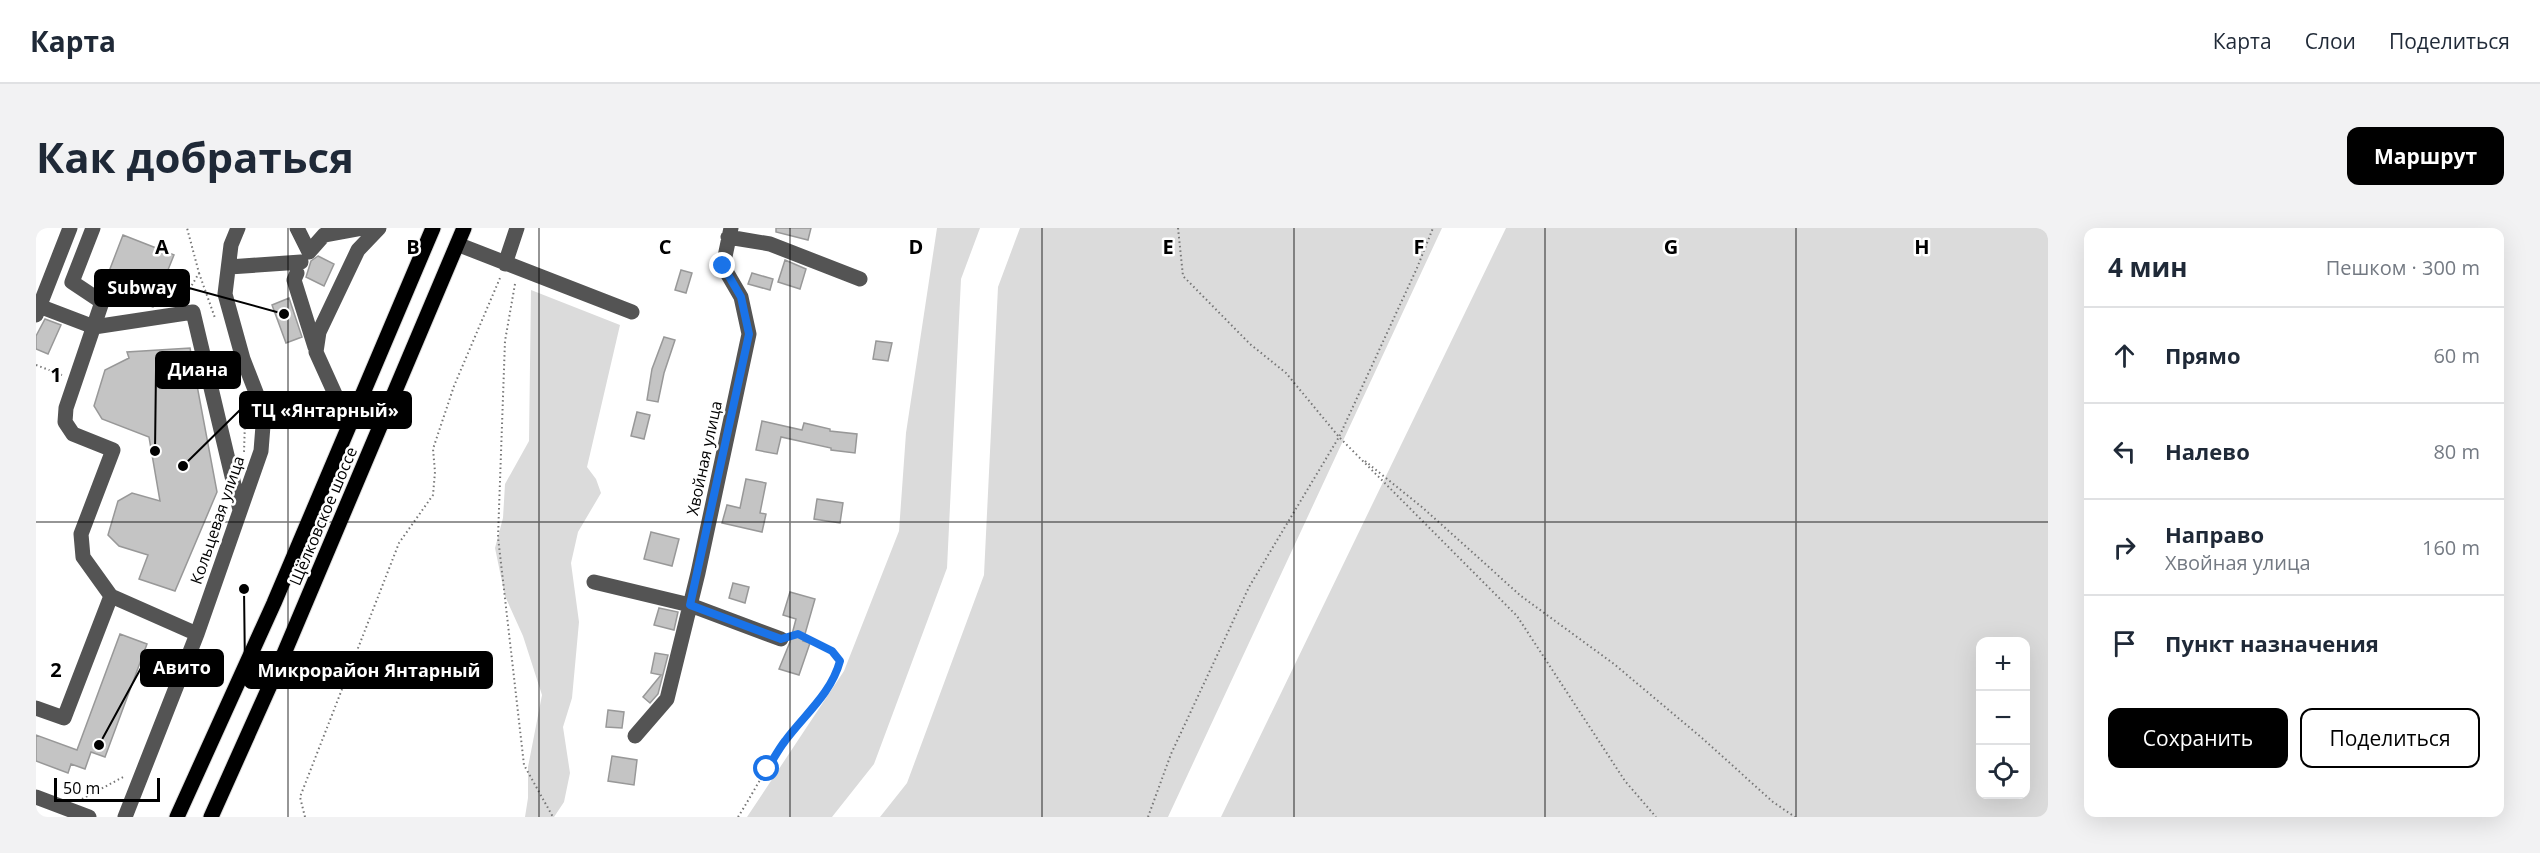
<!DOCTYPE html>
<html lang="ru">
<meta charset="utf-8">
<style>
body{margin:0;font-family:"Open Sans",sans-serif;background:#f2f2f3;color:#1f2937}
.controls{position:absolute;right:18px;bottom:18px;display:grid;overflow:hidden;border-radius:12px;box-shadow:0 6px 24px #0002}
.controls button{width:54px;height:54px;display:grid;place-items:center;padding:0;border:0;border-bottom:2px solid #e0e1e3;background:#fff;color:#1f2937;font:30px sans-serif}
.scale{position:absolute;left:18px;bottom:15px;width:106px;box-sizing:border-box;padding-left:6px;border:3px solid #000;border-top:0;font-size:16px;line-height:21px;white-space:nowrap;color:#000;-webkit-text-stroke:4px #fff;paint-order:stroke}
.stop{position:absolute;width:18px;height:18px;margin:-14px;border:4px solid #1a73e8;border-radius:50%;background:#fff}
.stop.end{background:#1a73e8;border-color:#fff;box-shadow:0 2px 6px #0008}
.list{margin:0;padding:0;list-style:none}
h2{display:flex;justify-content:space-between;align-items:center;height:78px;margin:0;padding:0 24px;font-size:26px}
h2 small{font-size:20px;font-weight:400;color:#747a83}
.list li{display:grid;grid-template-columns:39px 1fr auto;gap:18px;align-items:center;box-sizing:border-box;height:96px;padding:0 24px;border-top:2px solid #e0e1e3}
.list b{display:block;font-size:22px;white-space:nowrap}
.list p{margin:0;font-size:20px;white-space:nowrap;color:#747a83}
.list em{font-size:20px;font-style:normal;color:#747a83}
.actions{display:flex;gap:12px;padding:18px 24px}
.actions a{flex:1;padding:14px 0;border:2px solid #000;border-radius:12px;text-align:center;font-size:21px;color:#000}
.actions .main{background:#000;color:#fff}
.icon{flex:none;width:33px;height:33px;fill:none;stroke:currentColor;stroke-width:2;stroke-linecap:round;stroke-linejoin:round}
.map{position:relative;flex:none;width:2012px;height:589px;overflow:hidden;border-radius:12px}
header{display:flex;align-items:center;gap:36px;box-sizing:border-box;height:84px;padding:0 30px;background:#fff;border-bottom:2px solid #e0e1e3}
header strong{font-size:28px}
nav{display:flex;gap:33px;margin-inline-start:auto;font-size:21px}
.intro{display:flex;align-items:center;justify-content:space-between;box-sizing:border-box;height:144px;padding:0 36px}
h1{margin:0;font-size:42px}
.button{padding:15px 27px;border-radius:12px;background:#000;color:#fff;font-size:21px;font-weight:700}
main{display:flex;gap:36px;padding:0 36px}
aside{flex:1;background:#fff;border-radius:12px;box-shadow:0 6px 24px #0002}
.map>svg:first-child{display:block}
.green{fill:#dbdbdb;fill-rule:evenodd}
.building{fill:#c4c4c4;stroke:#989898;stroke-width:1.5}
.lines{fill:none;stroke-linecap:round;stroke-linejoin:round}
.major-casing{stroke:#dbdbdb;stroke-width:17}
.path{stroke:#767676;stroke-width:2;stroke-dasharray:1.5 3;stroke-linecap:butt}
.minor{stroke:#545454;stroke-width:15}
.major{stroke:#000;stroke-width:15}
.route{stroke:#1a73e8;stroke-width:8}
.grid{fill:none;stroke:#000;stroke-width:1.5;stroke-opacity:0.55}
.labels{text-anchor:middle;stroke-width:5;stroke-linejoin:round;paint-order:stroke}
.street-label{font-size:16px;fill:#000;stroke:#fff}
.grid-label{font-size:20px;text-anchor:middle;font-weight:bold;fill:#000;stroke:#fff;stroke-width:5;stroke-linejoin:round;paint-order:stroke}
.leader{fill:none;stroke:#000;stroke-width:2}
.callout-dot{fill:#000;stroke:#fff;stroke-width:2}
.callout{fill:#000;stroke:#000;stroke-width:2}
.callout-label{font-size:18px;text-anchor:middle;font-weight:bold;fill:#fff}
</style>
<header>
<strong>Карта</strong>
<nav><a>Карта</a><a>Слои</a><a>Поделиться</a></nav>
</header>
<div class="intro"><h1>Как добраться</h1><a class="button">Маршрут</a></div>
<main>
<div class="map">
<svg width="2012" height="589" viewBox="0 0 2012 589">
<rect width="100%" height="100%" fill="#fff"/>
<path class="green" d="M901,0h43l-19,51 -14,289 -73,196 -42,53h-85l97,-146 55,-140 7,-98z
M984,0h422l-274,589h-288l27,-34 77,-208 14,-288z
M1470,0h542v589h-827zM1944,413h46v153h-46z
M495,62l89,35 -33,142 9,12 5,14 -23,39 -7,31 8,59 -7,76 -9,29 7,46 -6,29 -10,15h-29l3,-19v-31l14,-72 -19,-59 -18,-40 -10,-48 8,-30 2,-34 24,-43z"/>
<path class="building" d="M740,0h35l-3,12 -32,-8z
M87,7l51,20 -21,52 -50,-20z
M282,28l16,8 -10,22 -18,-9 5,-16z
M749,32l21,9 -6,20 -22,-7z
M645,42l11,3 -6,20 -11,-3z
M716,45l21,6 -3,11 -22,-6z
M253,70l13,39 -16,6 -14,-38z
M9,91l16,6 -13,29 -12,-5v-13z
M628,109l11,3 -11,33 -6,29 -11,-2 5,-31z
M840,113l16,2 -4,18 -15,-2z
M154,120l27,144 -42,99 -36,-12 9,-24 -29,-9 -11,-11 10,-34 14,-8 28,8 -11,-64 -47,-18 -8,-13 11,-36 24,-12 -2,-6z
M601,184l13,3 -6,24 -13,-3z
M726,193l40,9 2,-7 26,6v2l27,3 -2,19 -24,-3v-2l-50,-11 -4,17 -21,-4z
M710,251l20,4 -6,30 6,1 -4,18 -40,-9 5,-18 13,3z
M781,271l26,4 -3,20 -26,-4z
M615,304l28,7 -7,27 -28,-7z
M697,355l16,4 -4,16 -16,-5z
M754,364l25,7 -12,42 7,2 -11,32 -20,-6 11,-27 6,-23 -13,-4z
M623,380l19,4 -4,18 -20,-5z
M84,406l27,10 -42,113 -14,-5 -6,17 -14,-5 -3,9 -32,-12v-26l41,15z
M619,425l13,2 -10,39 -8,9 -7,-6 18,-22 -10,-2z
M572,482l16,2 -2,16 -16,-1z
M576,528l25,4 -3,25 -26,-4z"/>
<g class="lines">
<defs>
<path id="major" d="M141,589l97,-214 159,-375
M175,589l69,-154 184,-435"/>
</defs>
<use href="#major" class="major-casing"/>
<path class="path" d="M1142,0l5,48 67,68 36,29 53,64 178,179 108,165 31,36
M163,45l16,45
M479,56l-10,57 -7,196 26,228 29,52
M149,69l14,-24 -12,-45
M0,137l26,10
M207,173l2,20 -1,31
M1329,233l58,47 98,88 93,68 88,74 71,64 22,15
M163,436l17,7
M46,571l43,-23
M0,588l2,1
M269,589l-5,-20 99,-254 34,-48 2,-23 -2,-23 21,-63 46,-108
M702,589c16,-25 29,-52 47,-76 19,-26 46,-47 55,-80l-8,-10 -37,-16
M1112,589l23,-63 78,-167 90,-150 78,-169 16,-40"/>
<path class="minor" d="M57,0l-21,54 30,20 -36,106 -1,14 8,12 40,16 -32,84 2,23 28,39
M261,0l12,24 15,-17 38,-7
M692,9l42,7 90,35
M426,18l170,66
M469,36l12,-36
M193,39l72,-5
M261,45l-3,7 21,67
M3,78l55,21 99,-15 47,198
M0,87l34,-87
M313,197l-33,-73 3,-20 39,-82 21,-22
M558,354l96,23 91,34
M0,480l28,10 47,-122 86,38
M599,508l32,-37 31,-126 51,-239 -8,-37 -18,-31 8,-38
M0,569l53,20
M89,589l72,-183 64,-183 3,-38 -21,-54 -18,-65 6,-49 7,-17"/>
<use href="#major" class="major"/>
</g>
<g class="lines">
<path class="route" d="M687,38l18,31 8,37 -59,271 91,34 17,-5 34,17 8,10c-9,33 -36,54 -55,80 -7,9 -12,19 -18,28"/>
</g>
<path class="grid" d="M252,0v589M503,0v589M754,0v589M1006,0v589M1258,0v589M1509,0v589M1760,0v589M0,294h2012"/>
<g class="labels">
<g class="street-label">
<text transform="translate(668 230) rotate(-78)" y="6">Хвойная улица</text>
<text transform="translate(287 288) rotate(-67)" y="6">Щёлковское шоссе</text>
<text transform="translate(181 292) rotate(-71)" y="6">Кольцевая улица</text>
</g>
</g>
<g class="grid-label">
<text x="126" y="26">A</text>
<text x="377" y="26">B</text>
<text x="629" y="26">C</text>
<text x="880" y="26">D</text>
<text x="1132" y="26">E</text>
<text x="1383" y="26">F</text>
<text x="1635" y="26">G</text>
<text x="1886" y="26">H</text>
<text x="20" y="154">1</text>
<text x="20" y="449">2</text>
</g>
<path class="leader" d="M248 86L153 60M119 223L120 142M147 238L204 182M63 517L105 440M208 361L209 442"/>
<g class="callout-dot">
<circle cx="248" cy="86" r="6"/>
<circle cx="119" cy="223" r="6"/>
<circle cx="147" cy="238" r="6"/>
<circle cx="63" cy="517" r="6"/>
<circle cx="208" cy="361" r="6"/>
</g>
<g class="callout">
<rect x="59" y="42" width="94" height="36" rx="6"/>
<rect x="120" y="124" width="84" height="36" rx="6"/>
<rect x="204" y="164" width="171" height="36" rx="6"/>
<rect x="105" y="422" width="82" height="36" rx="6"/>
<rect x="209" y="424" width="247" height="36" rx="6"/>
</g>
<g class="callout-label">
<text x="106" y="66">Subway</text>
<text x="162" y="148">Диана</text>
<text x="289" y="189">ТЦ «Янтарный»</text>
<text x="146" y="446">Авито</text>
<text x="333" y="449">Микрорайон Янтарный</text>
</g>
</svg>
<div class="controls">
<button>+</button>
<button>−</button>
<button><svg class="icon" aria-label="locate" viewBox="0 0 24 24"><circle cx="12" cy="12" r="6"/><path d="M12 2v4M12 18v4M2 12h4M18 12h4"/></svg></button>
</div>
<div class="scale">50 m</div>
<div class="stop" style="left:731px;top:541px"></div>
<div class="stop end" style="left:687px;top:38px"></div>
</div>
<aside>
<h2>4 мин<small>Пешком · 300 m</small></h2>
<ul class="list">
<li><svg class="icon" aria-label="ahead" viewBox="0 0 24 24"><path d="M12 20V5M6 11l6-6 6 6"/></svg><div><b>Прямо</b></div><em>60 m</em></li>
<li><svg class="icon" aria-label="left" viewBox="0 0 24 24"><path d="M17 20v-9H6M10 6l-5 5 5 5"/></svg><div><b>Налево</b></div><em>80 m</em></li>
<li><svg class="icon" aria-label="right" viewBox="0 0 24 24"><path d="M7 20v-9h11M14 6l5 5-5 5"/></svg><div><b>Направо</b><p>Хвойная улица</p></div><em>160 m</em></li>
<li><svg class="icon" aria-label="arrive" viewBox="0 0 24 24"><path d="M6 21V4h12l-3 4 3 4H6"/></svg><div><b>Пункт назначения</b></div></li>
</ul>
<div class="actions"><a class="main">Сохранить</a><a>Поделиться</a></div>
</aside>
</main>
